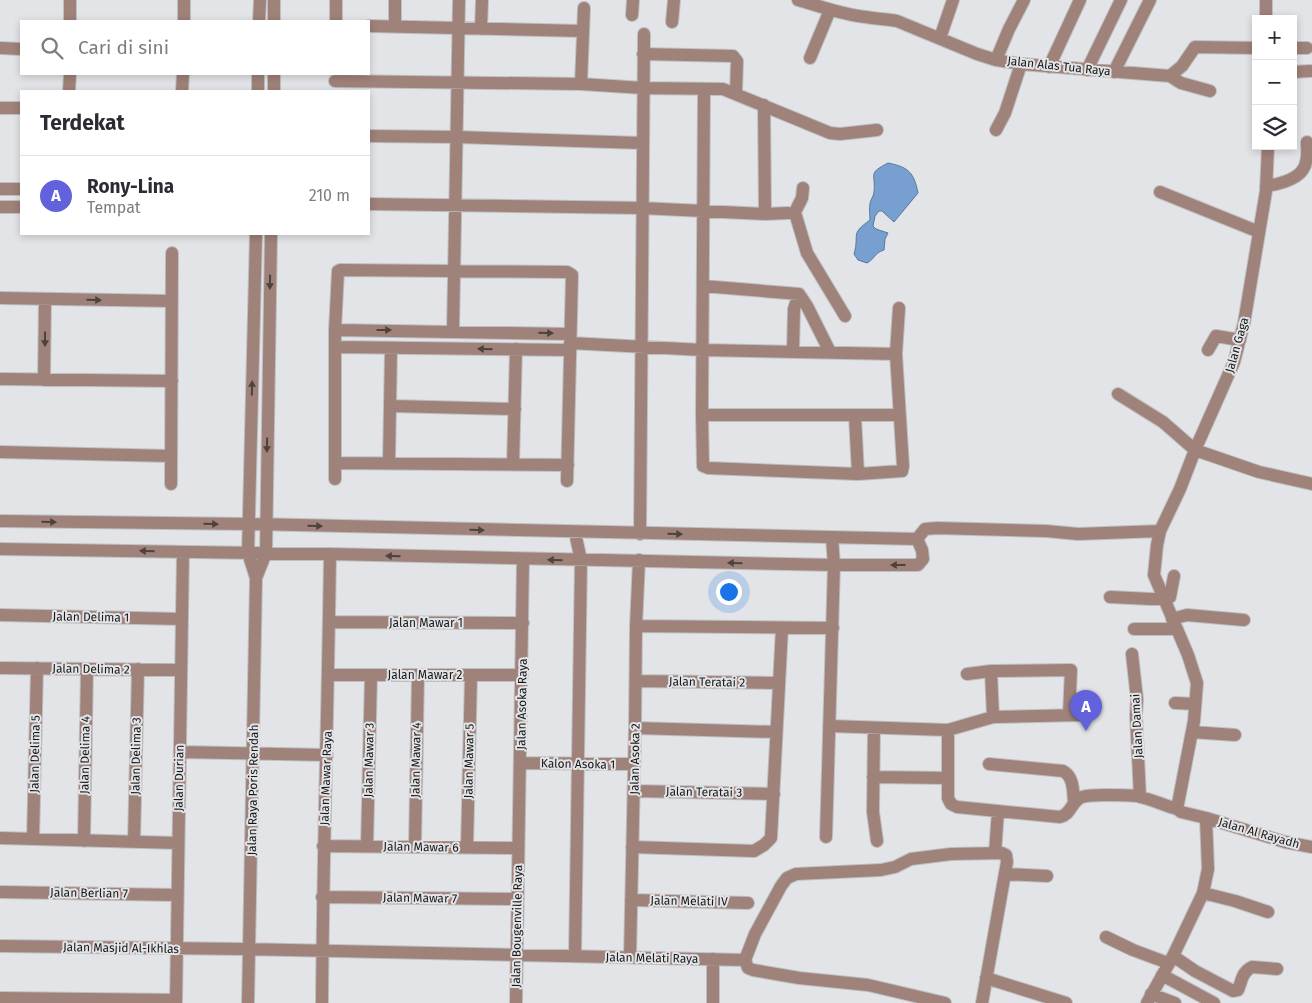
<!DOCTYPE html>
<html lang="id">
<meta charset="utf-8">
<style>
body{margin:0;font-family:"Fira Sans",sans-serif;background:#f7f7f7;color:#2b2b33}
.controls{position:absolute;right:15px;top:15px;display:grid;overflow:hidden;border-radius:0px;box-shadow:0 2px 8px #0003}
.controls button{width:45px;height:45px;display:grid;place-items:center;padding:0;border:0;border-bottom:1px solid #e1e1e2;background:#fff;color:#2b2b33;font:25px sans-serif}
.you{position:absolute;left:728px;top:591px;width:18px;height:18px;margin:-12px;border:4px solid #fff;border-radius:50%;background:#1a73e8;box-shadow:0 0 0 8px #1a73e833}
.badge{display:grid;place-items:center;width:32px;height:32px;border-radius:50%;background:#6263dc;color:#fff;font-size:16px;font-weight:700}
.pin{position:absolute;translate:-50% -41px;filter:drop-shadow(0 1px 2px #0008)}
.pin::after{content:'';position:absolute;top:26px;width:18px;height:15px;background:inherit;clip-path:polygon(0 0,100% 0,50% 100%)}
.list{margin:0;padding:0;list-style:none}
h2{display:flex;justify-content:space-between;align-items:center;height:65px;margin:0;padding:0 20px;font-size:21px}
h2 small{font-size:16px;font-weight:400;color:#7c7c81}
.list li{display:grid;grid-template-columns:32px 1fr auto;gap:15px;align-items:center;box-sizing:border-box;height:80px;padding:0 20px;border-top:1px solid #e1e1e2}
.list b{display:block;font-size:19px;white-space:nowrap}
.list p{margin:0;font-size:16px;white-space:nowrap;color:#7c7c81}
.list em{font-size:16px;font-style:normal;color:#7c7c81}
.icon{flex:none;width:28px;height:28px;fill:none;stroke:currentColor;stroke-width:2;stroke-linecap:round;stroke-linejoin:round}
.map{position:relative;flex:none;width:1312px;height:1003px;overflow:hidden}
.search{position:absolute;background:#fff;box-shadow:0 2px 8px #0003;left:20px;top:20px;width:350px;height:55px;display:flex;align-items:center;gap:12px;box-sizing:border-box;padding:0 18px;border-radius:0px;color:#7c7c81;font-size:19px}
.panel{position:absolute;background:#fff;box-shadow:0 2px 8px #0003;left:20px;top:90px;width:350px;height:145px;border-radius:0px}
.map>svg:first-child{display:block}
.water{fill:#77a0d1;stroke:#5a779a}
.lines{fill:none;stroke-linecap:round;stroke-linejoin:round}
.minor-casing{stroke:#bebfc2;stroke-width:14}
.minor{stroke:#9f8279;stroke-width:12}
.oneway{fill:#4e423f}
.labels{text-anchor:middle;stroke-width:4;stroke-linejoin:round;paint-order:stroke}
.street-label{font-size:12px;fill:#181819;stroke:#e3e4e7}
</style>
<div class="map">
<svg width="1312" height="1003" viewBox="0 0 1312 1003">
<rect width="100%" height="100%" fill="#e3e4e7"/>
<path class="water" d="M888,163c20,4 26,9 30,30l-24,29 -12,-11h-3l-4,5 -2,10 3,3 12,4 -3,6 -1,11c-10,3 -9,9 -17,13l-9,-3 -4,-6c6,-20 -5,-19 16,-34 0,-6 -1,-11 0,-16 0,-4 4,-8 4,-12 2,-19 -7,-18 14,-29z"/>
<g class="lines">
<defs>
<path id="minor" d="M798,0c22,6 45,15 68,17 11,2 21,2 31,4l80,33 19,6 25,4 149,12 12,-10 13,-19 61,1
M1266,0v19
M632,15l1,-15
M70,21v-21
M184,21v-21
M259,21l1,-21
M274,21v-21
M336,21v-21
M672,22l2,-22
M369,26l214,5
M395,27v-27
M481,29l1,-29
M940,38l13,-38
M0,48l21,1
M1293,48h14
M643,54l90,2 4,5 -1,32
M810,58l20,-48
M996,60l13,-31 15,-29
M1049,67l31,-67
M1087,70l34,-70
M1114,72l36,-72
M1293,72l17,-1
M1170,76l11,7 29,8
M335,81l246,3 62,4 80,1 107,44 10,1 37,-4
M581,84l3,-76
M704,89l-2,326 1,51 5,2 150,6 44,-3 1,-5 -7,-112 3,-46
M69,91l1,-17
M182,91l1,-17
M258,91v-17
M274,91v-17
M764,105l1,109
M0,108h21
M996,130l9,-17 16,-49
M369,136l88,1 185,6
M1266,186c14,-2 37,-7 40,-24 2,-6 1,-14 1,-20
M0,189h21
M1160,192l99,40
M369,204l273,4 123,6 23,-1
M0,207h21
M796,210l6,-12 1,-10
M796,216l11,37 38,63
M703,286l96,8 8,12 23,46
M0,298l171,3
M335,330l235,4
M453,331l6,-331
M570,343l133,7 193,4
M335,347l234,3
M1208,350l8,-14 24,4
M793,351l1,-42 5,-15
M0,379l172,2
M44,380l1,-81
M1118,394l45,28 32,28 64,22 53,12
M391,406l124,3
M702,415h197
M855,416l3,58
M0,452l171,4
M335,463l233,2
M389,463l2,-115
M513,464l3,-115
M335,479v-149l3,-59 2,-1 227,2 5,3 -5,206
M171,484l1,-231
M0,521l249,3 668,15
M575,533l6,27 -6,396
M640,534l4,-500
M917,539l8,-10 12,-1 109,3 32,3 82,-3
M0,549l330,5 504,11h84l5,-6 -1,-9 -5,-11
M256,578l10,-25 5,-319
M1110,597l41,2 19,-2 4,-21
M0,615l182,4
M1172,619l15,-4 57,5
M330,622l193,1
M636,626l197,2
M1134,629h42
M1132,654l5,45 -1,17 4,81
M0,668l181,2
M991,671l2,46
M967,674l24,-3 80,-1 -2,45
M328,675h194
M636,681l143,2
M1175,703l20,1
M829,726l119,4 45,-13 89,-2
M635,728l141,4
M874,728l-1,84 4,29
M948,730v68l3,6 6,3 103,10c12,-3 11,-16 22,-20 7,-2 16,-2 23,-2 11,0 21,0 32,1 13,3 27,9 40,13
M1192,732l43,3
M180,752l147,3
M521,763l113,1
M989,764l74,7c11,6 10,20 11,32
M873,777l74,1
M634,791l140,3
M1206,818l79,24 27,5
M826,837l8,-272 -2,-27
M0,838l178,5
M33,839l4,-171
M84,841l3,-172
M134,842l4,-173
M323,846l195,2
M367,846l4,-171
M415,846l3,-171
M632,847l122,4 10,-6 7,-7 11,-210
M467,848l4,-173
M995,853l3,-42
M1005,874l42,2
M0,892l177,3
M1203,893l32,8 33,11
M322,897l196,2
M631,900l117,3
M1106,937l27,13 35,13
M0,946l243,3 502,11
M1173,956l22,15 38,20 5,-1c4,-10 4,-18 14,-23l25,2
M630,957l5,-229 1,-102 3,-66
M745,960l10,-26 26,-48 6,-8 9,-4 85,-4 14,-3 16,-8 40,-5 51,-1 4,2 1,7 -25,141
M745,960l3,8 5,2 46,8 69,7 77,18
M1162,975l52,28
M986,978l80,25
M1151,994l24,9
M0,998l176,2
M176,1003l7,-451
M248,1003l8,-425 -8,-25 8,-319
M322,1003c1,-150 6,-299 8,-449
M516,1003l7,-444
M713,1003v-44
M1147,1003l26,-47 30,-63 5,-24 -2,-51 -25,-6 -4,-3 17,-88 3,-38 -9,-28 -34,-80 3,-30 3,-14 20,-42 15,-39 39,-88 10,-39 22,-132 2,-45"/>
</defs>
<use href="#minor" class="minor-casing"/>
<use href="#minor" class="minor"/>
</g>
<defs><path id="oneway-solid" d="M-6-.8H1V-3.2L6.5 0L1 3.2V.8H-6Z" transform="scale(1.25)"/></defs>
<g class="oneway">
<use href="#oneway-solid" transform="translate(270 282) rotate(91)"/>
<use href="#oneway-solid" transform="translate(94 300) rotate(1)"/>
<use href="#oneway-solid" transform="translate(384 330)"/>
<use href="#oneway-solid" transform="translate(546 333) rotate(2)"/>
<use href="#oneway-solid" transform="translate(45 339) rotate(90)"/>
<use href="#oneway-solid" transform="translate(485 349) rotate(-179)"/>
<use href="#oneway-solid" transform="translate(252 388) rotate(-89)"/>
<use href="#oneway-solid" transform="translate(267 445) rotate(91)"/>
<use href="#oneway-solid" transform="translate(49 522) rotate(1)"/>
<use href="#oneway-solid" transform="translate(211 524) rotate(1)"/>
<use href="#oneway-solid" transform="translate(315 526) rotate(1)"/>
<use href="#oneway-solid" transform="translate(477 530) rotate(1)"/>
<use href="#oneway-solid" transform="translate(675 534) rotate(1)"/>
<use href="#oneway-solid" transform="translate(147 551) rotate(-179)"/>
<use href="#oneway-solid" transform="translate(393 556) rotate(-178)"/>
<use href="#oneway-solid" transform="translate(555 560) rotate(-179)"/>
<use href="#oneway-solid" transform="translate(735 563) rotate(-179)"/>
<use href="#oneway-solid" transform="translate(898 565) rotate(180)"/>
</g>
<g class="labels">
<g class="street-label">
<text transform="translate(1059 66) rotate(6)" y="4">Jalan Alas Tua Raya</text>
<text transform="translate(1237 345) rotate(-74)" y="4">Jalan Gaga</text>
<text transform="translate(91 617) rotate(1)" y="4">Jalan Delima 1</text>
<text x="426" y="627">Jalan Mawar 1</text>
<text transform="translate(91 669) rotate(1)" y="4">Jalan Delima 2</text>
<text x="425" y="679">Jalan Mawar 2</text>
<text transform="translate(707 682) rotate(1)" y="4">Jalan Teratai 2</text>
<text transform="translate(522 704) rotate(-89)" y="4">Jalan Asoka Raya</text>
<text transform="translate(1137 726) rotate(-93)" y="4">Jalan Damai</text>
<text transform="translate(35 754) rotate(-89)" y="4">Jalan Delima 5</text>
<text transform="translate(85 755) rotate(-89)" y="4">Jalan Delima 4</text>
<text transform="translate(136 756) rotate(-89)" y="4">Jalan Delima 3</text>
<text transform="translate(635 759) rotate(-89)" y="4">Jalan Asoka 2</text>
<text transform="translate(369 760) rotate(-89)" y="4">Jalan Mawar 3</text>
<text transform="translate(416 760) rotate(-89)" y="4">Jalan Mawar 4</text>
<text transform="translate(469 761) rotate(-89)" y="4">Jalan Mawar 5</text>
<text transform="translate(578 764) rotate(1)" y="4">Kalon Asoka 1</text>
<text transform="translate(179 778) rotate(-89)" y="4">Jalan Durian</text>
<text transform="translate(326 778) rotate(-88)" y="4">Jalan Mawar Raya</text>
<text transform="translate(253 790) rotate(-89)" y="4">Jalan Raya Poris Rendah</text>
<text transform="translate(704 792) rotate(1)" y="4">Jalan Teratai 3</text>
<text transform="translate(1259 833) rotate(16)" y="4">Jalan Al Rayadh</text>
<text transform="translate(421 847) rotate(1)" y="4">Jalan Mawar 6</text>
<text transform="translate(89 893) rotate(1)" y="4">Jalan Berlian 7</text>
<text transform="translate(420 898) rotate(1)" y="4">Jalan Mawar 7</text>
<text transform="translate(689 901) rotate(1)" y="4">Jalan Melati IV</text>
<text transform="translate(517 926) rotate(-89)" y="4">Jalan Bougenville Raya</text>
<text transform="translate(121 948) rotate(1)" y="4">Jalan Masjid Al-Ikhlas</text>
<text transform="translate(652 958) rotate(1)" y="4">Jalan Melati Raya</text>
</g>
</g>
</svg>
<div class="controls">
<button>+</button>
<button>−</button>
<button><svg class="icon" aria-label="layers" viewBox="0 0 24 24"><path d="M12 4l9 5-9 5-9-5zM3 14l9 5 9-5"/></svg></button>
</div>
<div class="you"></div>
<div class="pin badge" style="left:1086px;top:731px">A</div>
<div class="search"><svg class="icon" aria-label="search" viewBox="0 0 24 24"><circle cx="10" cy="10" r="6"/><path d="M15 15l6 6"/></svg>Cari di sini</div>
<section class="panel">
<h2>Terdekat<small></small></h2>
<ul class="list">
<li><span class="badge">A</span><div><b>Rony-Lina</b><p>Tempat</p></div><em>210 m</em></li>
</ul>
</section>
</div>
